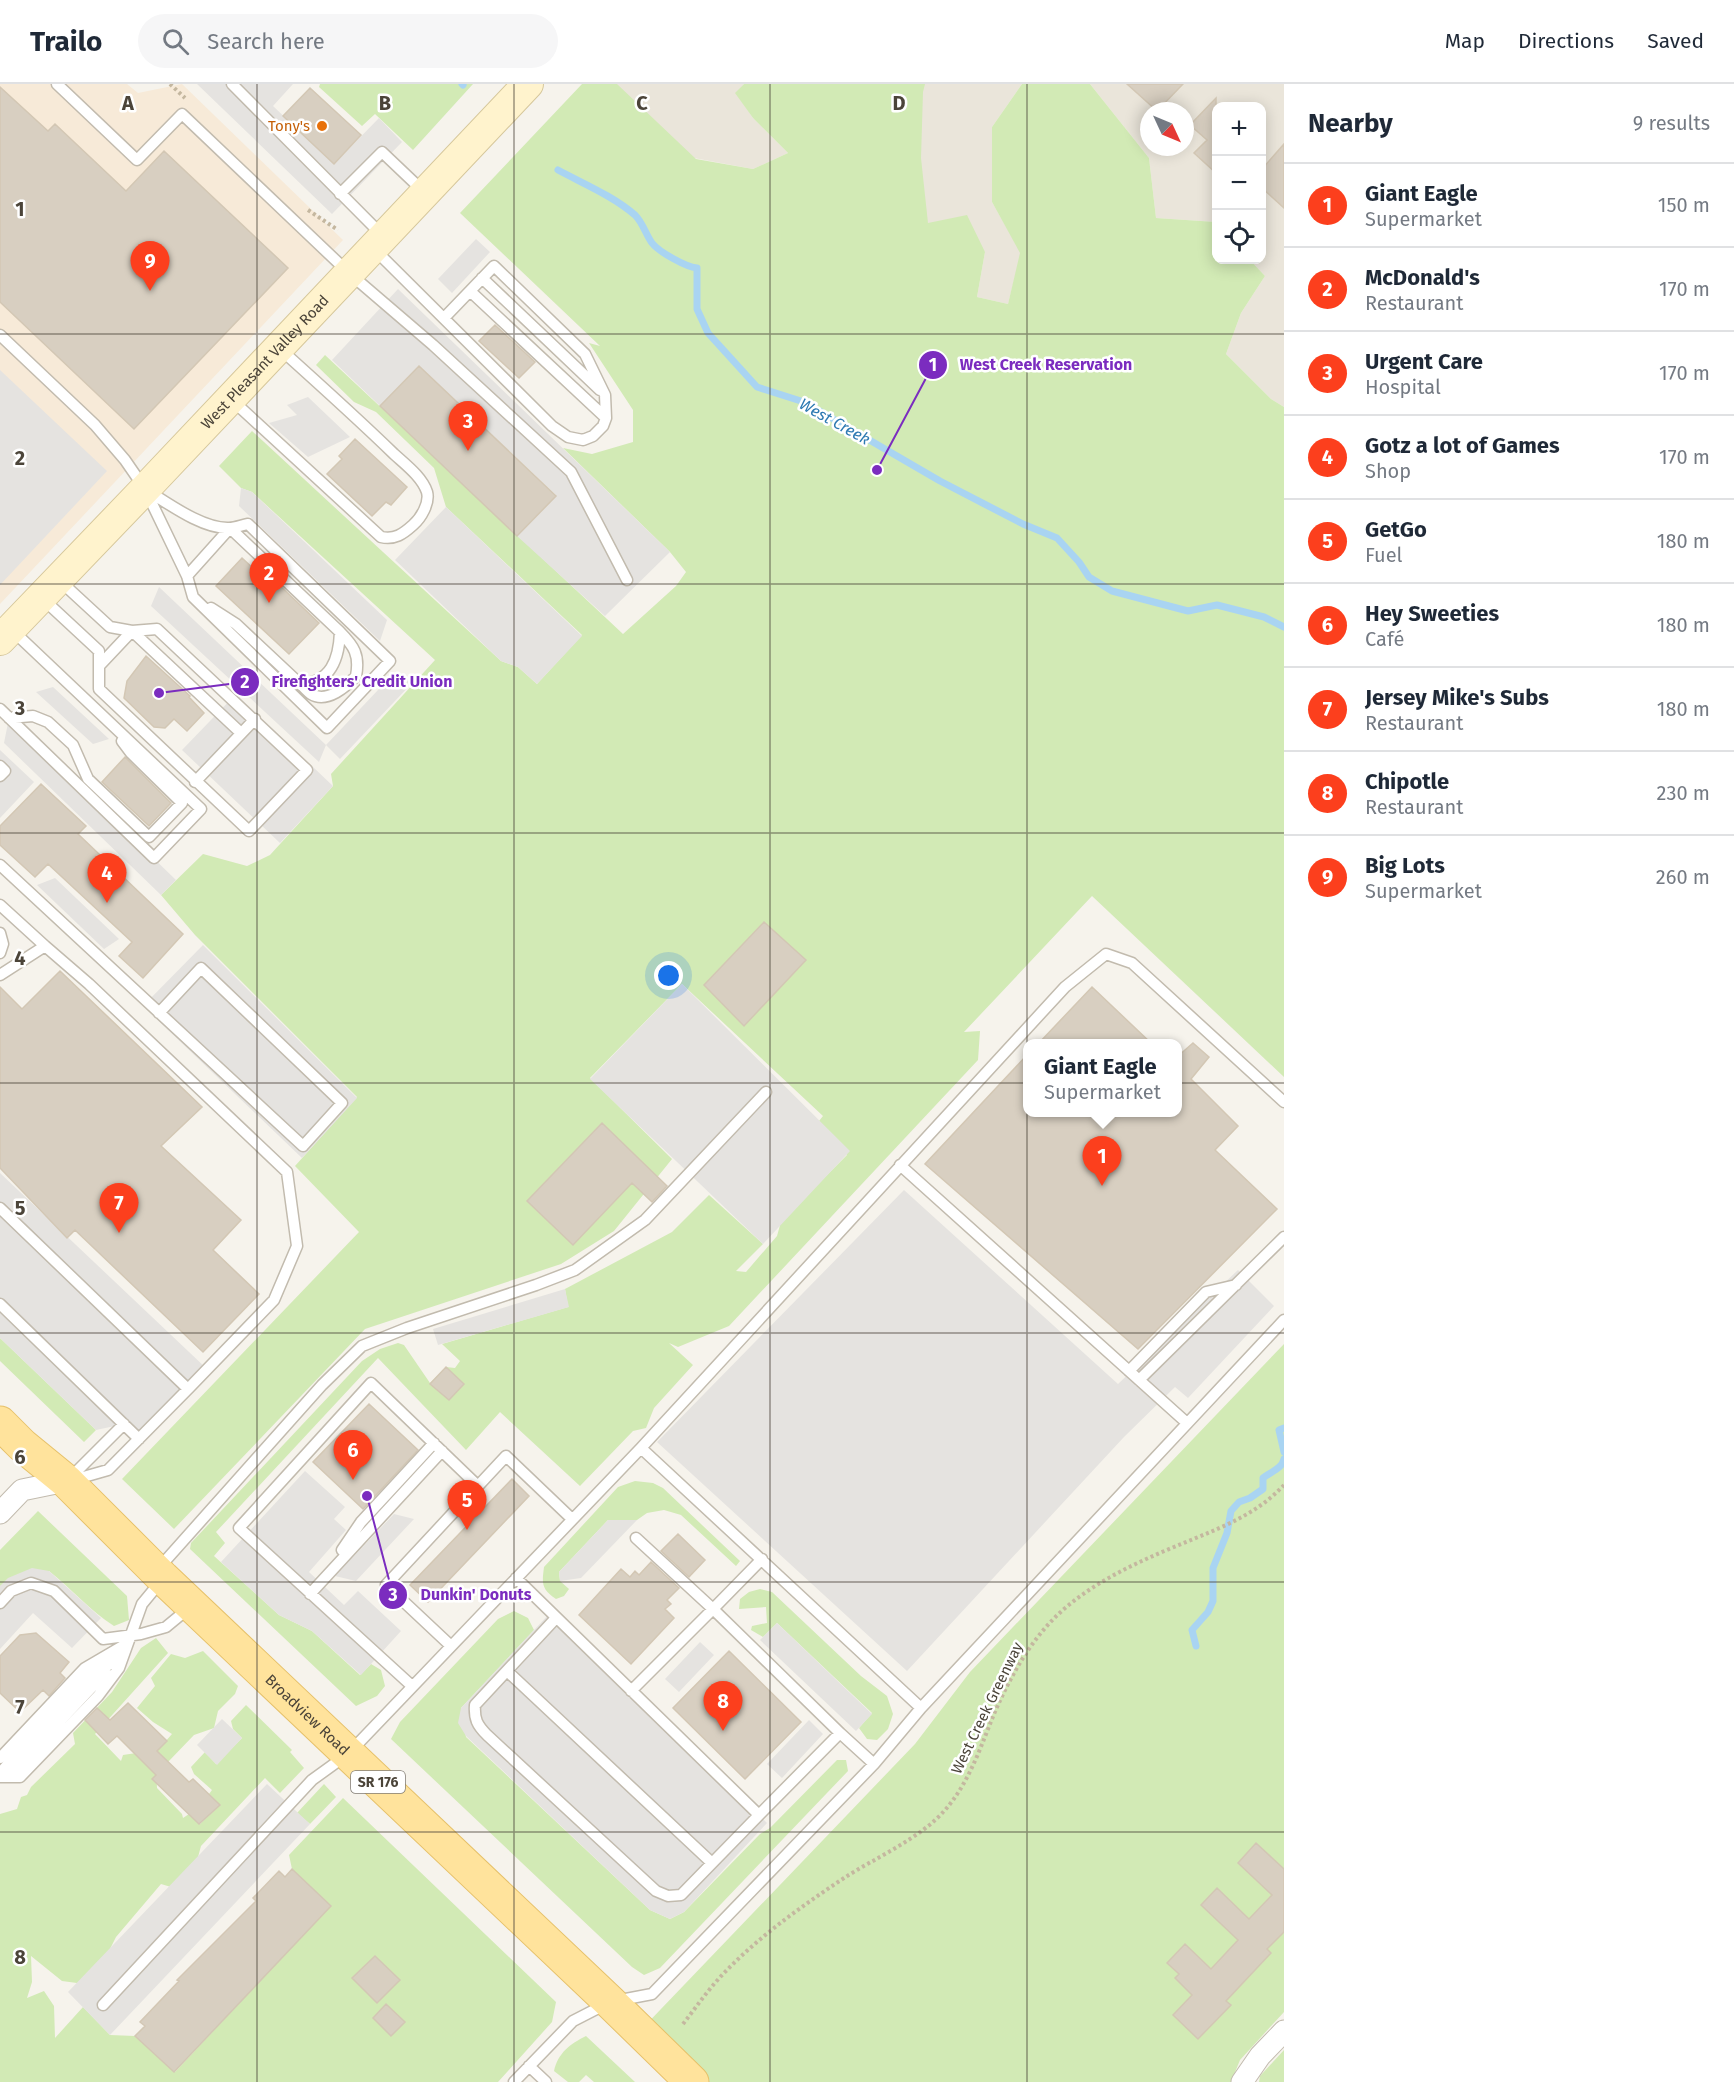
<!DOCTYPE html>
<meta charset="utf-8">
<style>
body{margin:0;font-family:"Fira Sans",sans-serif;background:#f6f6f7;color:#1f2937}
.controls{position:absolute;right:18px;top:18px;display:grid;overflow:hidden;border-radius:12px;box-shadow:0 3px 15px #0003}
.controls button{width:54px;height:54px;display:grid;place-items:center;padding:0;border:0;border-bottom:2px solid #e0e1e3;background:#fff;color:#1f2937;font:30px sans-serif}
.compass{position:absolute;left:1140px;top:18px;width:54px;height:54px;border-radius:50%;background:#fff;box-shadow:0 3px 15px #0003;rotate:134deg}
.you{position:absolute;left:669px;top:892px;width:21px;height:21px;margin:-15px;border:4px solid #fff;border-radius:50%;background:#1a73e8;box-shadow:0 0 0 9px #1a73e833}
.badge{display:grid;place-items:center;width:39px;height:39px;border-radius:50%;background:#fc3f1d;color:#fff;font-size:20px;font-weight:700}
.pin{position:absolute;translate:-50% -50px;filter:drop-shadow(0 2px 3px #0008)}
.pin::after{content:'';position:absolute;top:32px;width:21px;height:18px;background:inherit;clip-path:polygon(0 0,100% 0,50% 100%)}
.popup{position:absolute;left:1023px;top:955px;width:159px;height:78px;box-sizing:border-box;display:grid;place-content:center;border-radius:12px;background:#fff;filter:drop-shadow(0 2px 4px #0005);font-size:20px;white-space:nowrap;color:#747a83}
.popup b{font-size:22px;color:#1f2937}
.popup::after{content:'';position:absolute;left:50%;top:100%;margin-left:-12px;border:12px solid transparent;border-top-color:#fff}
.list{margin:0;padding:0;list-style:none}
h2{display:flex;justify-content:space-between;align-items:center;height:78px;margin:0;padding:0 24px;font-size:26px}
h2 small{font-size:20px;font-weight:400;color:#747a83}
.list li{display:grid;grid-template-columns:39px 1fr auto;gap:18px;align-items:center;box-sizing:border-box;height:84px;padding:0 24px;border-top:2px solid #e0e1e3}
.list b{display:block;font-size:22px;white-space:nowrap}
.list p{margin:0;font-size:20px;white-space:nowrap;color:#747a83}
.list em{font-size:20px;font-style:normal;color:#747a83}
.icon{flex:none;width:33px;height:33px;fill:none;stroke:currentColor;stroke-width:2;stroke-linecap:round;stroke-linejoin:round}
.map{position:relative;flex:none;width:1284px;height:1998px;overflow:hidden}
header{display:flex;align-items:center;gap:36px;box-sizing:border-box;height:84px;padding:0 30px;background:#fff;border-bottom:2px solid #e0e1e3}
header strong{font-size:28px}
nav{display:flex;gap:33px;margin-inline-start:auto;font-size:21px}
.search{width:420px;height:54px;background:#f6f6f7;display:flex;align-items:center;gap:15px;box-sizing:border-box;padding:0 21px;border-radius:33px;color:#747a83;font-size:22px}
main{display:flex}
aside{flex:1;background:#fff}
.map>svg:first-child{display:block}
.residential{fill:#eae5da;fill-rule:evenodd}
.commercial{fill:#f7ead8}
.green{fill:#d2eab5}
.parking{fill:#e5e3e0}
.lines{fill:none;stroke-linecap:round;stroke-linejoin:round}
.stream{stroke:#a9d4f2;stroke-width:7}
.building{fill:#d8cfc1;stroke:#d3c7b4;stroke-width:1.5}
.lane-casing{stroke:#c2bbae;stroke-width:13}
.street-casing{stroke:#c2bbae;stroke-width:23}
.secondary-casing{stroke:#d6c79b;stroke-width:32}
.primary-casing{stroke:#e6c16a;stroke-width:35}
.path{stroke:#c4b79f;stroke-width:4;stroke-dasharray:3 3;stroke-linecap:butt}
.lane{stroke:#fff;stroke-width:10}
.street{stroke:#fff;stroke-width:21}
.secondary{stroke:#fff3cd;stroke-width:30}
.primary{stroke:#ffe39c;stroke-width:33}
.grid{fill:none;stroke:#4b4439;stroke-width:1.5;stroke-opacity:0.55}
.food-dot{fill:#e8710a;stroke:#fff;stroke-width:2}
.labels{text-anchor:middle;stroke-width:5;stroke-linejoin:round;paint-order:stroke}
.shield{fill:#fff;stroke:#817c74;stroke-width:1.5}
.shield-label{font-size:14px;font-weight:bold;fill:#4b4439}
.food-label{font-size:15px;fill:#c56008;stroke:#fff;text-anchor:end}
.street-label{font-size:15px;fill:#4b4439;stroke:#fff}
.water-label{font-size:16px;font-style:italic;fill:#2e7ab2;stroke:#fff}
.grid-label{font-size:20px;text-anchor:middle;font-weight:bold;fill:#4b4439;stroke:#fff;stroke-width:5;stroke-linejoin:round;paint-order:stroke}
.leader{fill:none;stroke:#7b2cbf;stroke-width:2}
.callout-dot{fill:#7b2cbf;stroke:#fff;stroke-width:2}
.mark-label{font-size:18px;text-anchor:middle;font-weight:bold;fill:#fff}
.callout-label{font-size:16px;text-anchor:middle;font-weight:bold;fill:#7b2cbf;stroke:#fff;stroke-width:5;stroke-linejoin:round;paint-order:stroke}
</style>
<header>
<strong>Trailo</strong>
<div class="search"><svg class="icon" aria-label="search" viewBox="0 0 24 24"><circle cx="10" cy="10" r="6"/><path d="M15 15l6 6"/></svg>Search here</div>
<nav><a>Map</a><a>Directions</a><a>Saved</a></nav>
</header>
<main>
<div class="map">
<svg width="1284" height="1998" viewBox="0 0 1284 1998">
<rect width="100%" height="100%" fill="#f6f3ec"/>
<path class="residential" d="M600,0h144l-8,9 17,25 35,35 -35,16 -70,-13z
M815,0h207l-30,43v75l29,51 -13,51 -31,-7 8,-45 -57,-29z
M1090,0h194v323l-13,-8 -45,-45 15,-41 24,-37 -15,-16h12v-154h-46v116l-60,-4 -7,-60zM1149,27h36v36h-36z"/>
<path class="commercial" d="M0,0h127l11,9 44,-9 161,156 -343,364z"/>
<path class="green" d="M320,0h153l-60,66 -38,-36 -13,12 -43,-39z
M582,0h35l79,75 57,10 35,-16 -35,-35 -18,-25 9,-9h181l-2,8 -2,66 7,65 39,-8 18,37 -8,45 31,7 12,-51 -28,-51v-75l30,-43h68l59,74 7,60 60,4v38h34l15,16 -24,37 -15,41 45,45 13,8v670l-192,-181 -128,136 16,-1 -2,29 -249,266 -51,21 -9,-4 24,22 -39,43 -8,20 -13,3 -53,55 -80,-74 -34,38 -88,-92 -162,174 9,11 -11,13 65,59 33,16 48,44 11,-11 10,6 4,16 -8,10 -21,10 -166,-157 1,-6 171,-182 18,-12 18,-6 6,2 26,38 16,-16 9,1 5,-7 -18,-17 126,-37 -3,-18 107,-57 37,-37 54,49 -27,27 10,1 31,-36 11,-40 26,-8 33,-33 -28,-34 4,-5 -141,-132 -92,94 82,81 -58,72 -53,33 -196,65 -191,200 -52,-50 237,-247 -64,-66 62,-69 -162,-162 -34,-40 42,-41 44,12 23,-11 63,-69 -2,-12 104,-114 -183,-168 -11,-4 -22,-22 33,-35 249,230 17,6 19,17 45,-49 -136,-128 -12,-39 -58,-56 -22,-10 -38,-37 9,-10 298,279 53,-48 10,-14 -16,-20 -107,-104 29,6 41,-12v-32l-44,-67 11,3 -140,-133z
M0,1254l96,92 -12,12 -84,-81z
M1284,1260v668l-44,48 -9,22h-542l-51,-49 277,-289 55,-72z
M635,1397l18,2 10,5 77,73 -4,5 -55,-51 -17,-5 -17,3 -10,7h-29l-49,52 1,9 9,8 -5,7 -8,3c-15,-10 -14,-16 -12,-32l74,-80z
M38,1427l89,85 2,24 -15,6c-24,-15 -43,-38 -65,-55l-49,15v-36z
M760,1505l12,3 89,84 26,20 6,18 -5,15 -11,11 -10,-1 -8,-11 13,-15 -95,-90 -14,14 -12,-7 1,-4 15,-3 -1,-16 -27,2 1,-10 9,-7z
M514,1527l14,7 6,12 -73,78 5,29 184,173 20,9 14,-7 76,-78 10,-6 67,-68h9l2,11 -188,197 -16,7 -12,-8 -241,-228 9,-17 98,-103z
M156,1554l12,15 -73,81 26,27 2,-6 20,-3 13,14 1,22 25,26 1,4 6,-4 11,10 20,-19 -11,-11 3,-4 -18,-16 -3,-7 14,-15 11,12 26,-26 -9,-9 -2,-8 15,-16 46,45 -2,2 14,16 -24,25 -15,-15 -64,68 -3,11 -17,33 -20,-6 -45,53 -24,48 -30,-4 -31,-25 1,26 -5,16 17,-7 10,15 1,32 28,-31 27,28 25,1 40,36 155,-166 -38,-37 -3,-14 54,-57 213,204 -4,20 -54,60h-498v-268l17,-5 4,-12 6,-2 4,-8 44,-43 -2,-11 39,-41 29,-44z
M203,1567l35,35 -3,8 -17,17 -4,17 -20,7 -26,27 -11,-11 15,-17 -19,-12 -16,-14 18,-22 -4,-8 20,-24 14,4z
M324,1700l12,13 -26,27 -13,-11z
M586,1952l49,46h-41l-8,-7 -7,7h-11l-14,-11c4,-18 16,-27 32,-35z
M1284,1966v32h-25l1,-6z"/>
<path class="parking" d="M197,0h96l-20,22 61,58 45,-46 23,24 -70,72z
M476,155l14,13 -38,41 -14,-14z
M398,205l272,263 -65,64 -88,-80 39,-41 -137,-129 -39,40 -48,-46z
M0,286l107,101 -107,114z
M308,313l42,40 -42,20 -39,-34 28,-8 -10,-10z
M241,404l11,4 135,128 -7,21 -141,-135z
M446,423l136,129 -45,48 -19,-17 -17,-6 -106,-101z
M159,503l167,158 69,-73 18,10 -73,77 -14,-14 -7,17 -168,-156z
M53,603l56,52 -16,5 -57,-52z
M236,610l97,92 -53,57 -98,-93z
M9,634l167,162 -15,15 -157,-152z
M0,666l34,32 -34,36z
M55,794l64,61 -15,10 -67,-64z
M203,861l154,153 -55,60 -159,-152z
M682,900l168,167 -87,93 -173,-165z
M0,1089l207,196 -68,70 -15,-15 -28,6 -96,-92z
M904,1106l214,194 120,-114 36,36 -86,92 -13,-11 -51,50 -217,234 -250,-229z
M565,1205l4,18 -131,38 -5,-16z
M305,1387l40,36 -11,12 12,11 -37,42 35,33 14,-14 43,40 -40,44 -49,-44 -33,-16 -58,-53z
M394,1430l20,5 -58,62 -21,-5z
M608,1436h29l-56,58 -21,3 -1,-9z
M32,1484l17,3 52,47 -29,30 -39,-35 -33,36v-63l8,-8z
M551,1528l216,211 -83,89 -14,7 -20,-9 -184,-174 -8,-13 3,-15z
M777,1539l95,91 -16,17 -96,-91z
M700,1558l14,13 -35,37 -14,-13z
M222,1635l20,19 -25,27 -20,-20z
M809,1636l14,14 -41,44 -15,-14z
M267,1700l43,40 -200,211 -42,-43z"/>
<g class="lines">
<path class="stream" d="M462,0l1,1
M558,86c26,14 55,26 77,45 8,8 11,20 17,28 7,9 34,24 45,25v41l11,24 49,54 47,15 136,79 83,43 34,14 22,24 10,15 23,14 76,20 29,-6 47,12 20,10
M1284,1344l-5,2 5,22
M1196,1562l-4,-16 16,-18 5,-11v-33l14,-35 4,-22 8,-9 11,-4 13,-9v-11c7,-6 19,-9 21,-19"/>
</g>
<path class="building" d="M1127,0h56l-26,27z
M0,3l48,44 7,-7 71,67 38,-40 124,117 -154,161 -134,-127z
M310,4l51,47 -27,29 -51,-48z
M1216,14v75l-22,-20 13,-13 -17,-15z
M1284,60v64l-22,-20v-19z
M495,241l40,37 -16,16 -40,-37z
M419,282l137,130 -39,40 -137,-130z
M355,355l52,48 -16,18 -5,-3 -14,14 -45,-42 15,-15 -3,-3z
M242,474l27,25 4,-4 46,44 -30,31 -73,-68z
M146,572l44,40 -1,1 15,16 -17,18 -13,-12 -9,9 -11,-1 -30,-29 3,-17z
M125,673l46,46 -22,23 -47,-44z
M41,700l45,42 -8,8 105,100 -40,44 -24,-22 13,-14 -84,-78 -13,13 -35,-32v-19z
M764,838l42,38 -62,66 -40,-41z
M60,887l142,136 -41,39 80,74 -28,30 46,44 -56,58 -128,-122 -8,8 -67,-70v-181l22,22z
M1092,903l60,57h-114z
M1193,959l16,14 -18,22 47,47 -23,24 62,59 -139,140 -213,-185 102,-109v58h150v-56z
M602,1039l65,63 -15,16 -20,-19 -59,62 -46,-44z
M446,1283l18,17 -15,16 -19,-16z
M369,1320l49,46 -55,59 -50,-47z
M512,1395l17,17 -101,106 -18,-17z
M678,1450l27,26 -16,17 -28,-26z
M651,1478l28,26 -12,12 4,4 -6,5 9,9 -43,46 -52,-49 42,-46 9,8 5,-6 4,4z
M36,1549l33,29 -9,11 5,5 -16,18 -6,-6 -23,22 -20,-19v-37l20,-21z
M729,1567l72,71 -56,57 -72,-71z
M128,1619l39,38 -10,10 32,31 4,-3 27,26 -21,19 -47,-45 4,-4 -39,-39 -9,8 -23,-24 12,-12 13,12z
M1256,1759l28,26v63l-17,17 4,4 -45,48 5,4 -33,34 -25,-24 19,-20 -17,-17 4,-4 -12,-11 18,-19 26,25 27,-29 -37,-35 16,-17 32,31 23,-24 -34,-32z
M292,1785l39,37 -157,166 -39,-36 10,-10 -5,-4 39,-41 -2,-1 79,-79 -3,-3 26,-27 6,6z
M375,1872l25,24 -23,23 -25,-25z
M386,1920l19,18 -14,14 -18,-18z"/>
<g class="lines">
<defs>
<path id="lane" d="M57,0l80,76 45,-46 167,159 84,72 138,127 56,108
M232,0l150,151
M340,110l42,-42 41,39
M375,166l177,176 16,11 15,3 10,-4 10,-10 3,-8 -1,-23 -20,-41 -91,-88 -50,52
M482,194l118,112
M470,207l136,127
M0,251l95,90 30,35 20,29 42,87 6,21 134,131 63,-67 -142,-137c-6,1 -13,4 -19,4 -26,1 -60,-24 -81,-37
M233,317l148,136c14,3 22,-3 32,-12 8,-7 17,-22 14,-33 -5,-15 -21,-27 -33,-38 -37,-36 -76,-71 -115,-106
M187,492l43,-48 110,104c-1,27 -9,51 -40,52l-64,-60 -25,-16
M43,515l56,52v38l150,142 58,-61 -150,-141 -25,2 -22,-4 -51,-47
M99,582l33,-35 109,102
M300,600c4,3 8,8 11,10 16,10 36,-8 45,-18 4,-21 -2,-30 -16,-44
M0,625l154,149 47,-49 -189,-179
M9,634l24,-2 15,6 25,23 15,34 61,58 33,-34 -51,-50 -9,-12
M0,682l5,5 -5,5
M195,698l60,-63
M0,781l303,281 39,-43 -141,-135 -42,45
M0,821l45,41 -45,29
M0,849l3,11 -3,9
M900,1081l287,258
M0,1124l188,181 86,-89 23,-54 -10,-74 -198,-188 -44,-38
M0,1220l139,135
M1129,1287l77,-79 30,-7
M1139,1296l145,-143
M641,1364l280,260
M69,1395l55,-55
M73,1396l35,-10 80,-81
M636,1454l77,71 49,-50
M342,1466l19,-28 73,-79
M158,1485l164,-184 40,-39 45,-18 129,-43 39,-15 70,-50 121,-128
M516,1494l243,237 81,-82 34,31
M310,1510l132,-143
M0,1519l11,-12 20,-8 23,8 49,48 38,-5 25,-7 23,-19
M556,1534l-81,87c-1,14 2,20 12,30l169,156 12,5 13,-1 78,-80
M451,1562l-65,-61 92,-99
M507,1587l205,192
M412,1602l-173,-158 132,-145 107,103 28,-30 66,63
M631,1607l82,-82 127,124
M0,1674l85,-90 41,-24
M0,1689l86,-94 37,-23
M8,1692l85,-90 16,-11
M0,1693h20l78,-81 21,-28 23,-64 19,-23
M103,1921l209,-225 36,-26 293,-306 424,-461 41,-33 26,9 152,139
M529,1982l17,16
M514,1998l59,-61 37,-19 42,-8 222,-230 47,-56 363,-388"/>
<path id="street" d="M0,1429l22,-23 44,-9
M1242,1998l18,-26 24,-25"/>
<g id="secondary">
<path id="s1" d="M0,556l145,-151 383,-405"/>
</g>
<g id="primary">
<path id="s2" d="M0,1339l22,22 44,36 97,97 447,424 82,80"/>
</g>
</defs>
<use href="#lane" class="lane-casing"/>
<use href="#street" class="street-casing"/>
<use href="#secondary" class="secondary-casing"/>
<use href="#primary" class="primary-casing"/>
<path class="path" d="M170,0l15,14
M308,126l30,20
M683,1940c14,-18 27,-37 43,-53 35,-36 76,-65 118,-93 31,-20 77,-40 101,-68 24,-27 36,-64 49,-96 17,-39 38,-77 70,-105 37,-32 83,-51 127,-69 34,-14 67,-27 93,-55"/>
<use href="#lane" class="lane"/>
<use href="#street" class="street"/>
<use href="#secondary" class="secondary"/>
<use href="#primary" class="primary"/>
</g>
<path class="grid" d="M257,0v1998M514,0v1998M770,0v1998M1027,0v1998M0,250h1284M0,500h1284M0,749h1284M0,999h1284M0,1249h1284M0,1498h1284M0,1748h1284"/>
<circle class="food-dot" cx="322" cy="42" r="6"/>
<g class="labels">
<rect class="shield" x="351" y="1687" width="54" height="22" rx="4.5"/>
<g class="shield-label">
<text x="378" y="1703">SR 176</text>
</g>
<g class="food-label">
<text x="310" y="47">Tony's</text>
</g>
<g class="street-label">
<text dy="5" stroke="none"><textPath href="#s1" startOffset="384">West Pleasant Valley Road</textPath></text>
<text transform="translate(987 1624) rotate(-64)" y="5">West Creek Greenway</text>
<text dy="5" stroke="none"><textPath href="#s2" startOffset="424">Broadview Road</textPath></text>
</g>
<g class="water-label">
<text transform="translate(835 337) rotate(29)" y="6">West Creek</text>
</g>
</g>
<g class="grid-label">
<text x="128" y="26">A</text>
<text x="385" y="26">B</text>
<text x="642" y="26">C</text>
<text x="899" y="26">D</text>
<text x="20" y="132">1</text>
<text x="20" y="381">2</text>
<text x="20" y="631">3</text>
<text x="20" y="881">4</text>
<text x="20" y="1131">5</text>
<text x="20" y="1380">6</text>
<text x="20" y="1630">7</text>
<text x="20" y="1880">8</text>
</g>
<path class="leader" d="M877 386L933 281M159 609L245 598M367 1412L393 1511"/>
<g class="callout-dot">
<circle cx="877" cy="386" r="6"/>
<circle cx="159" cy="609" r="6"/>
<circle cx="367" cy="1412" r="6"/>
<circle cx="933" cy="281" r="15"/>
<circle cx="245" cy="598" r="15"/>
<circle cx="393" cy="1511" r="15"/>
</g>
<g class="mark-label">
<text x="933" y="287">1</text>
<text x="245" y="604">2</text>
<text x="393" y="1517">3</text>
</g>
<g class="callout-label">
<text x="1046" y="286">West Creek Reservation</text>
<text x="362" y="603">Firefighters' Credit Union</text>
<text x="476" y="1516">Dunkin' Donuts</text>
</g>
</svg>
<div class="controls">
<button>+</button>
<button>−</button>
<button><svg class="icon" aria-label="locate" viewBox="0 0 24 24"><circle cx="12" cy="12" r="6"/><path d="M12 2v4M12 18v4M2 12h4M18 12h4"/></svg></button>
</div>
<svg class="compass" viewBox="-18 -18 36 36"><path d="M0-13l5 13h-10z" fill="#e53935"/><path d="M0 13l5-13h-10z" fill="#747a83"/></svg>
<div class="you"></div>
<div class="pin badge" style="left:1102px;top:1102px">1</div>
<div class="popup"><b>Giant Eagle</b>Supermarket</div>
<div class="pin badge" style="left:269px;top:519px">2</div>
<div class="pin badge" style="left:468px;top:367px">3</div>
<div class="pin badge" style="left:107px;top:819px">4</div>
<div class="pin badge" style="left:467px;top:1446px">5</div>
<div class="pin badge" style="left:353px;top:1396px">6</div>
<div class="pin badge" style="left:119px;top:1149px">7</div>
<div class="pin badge" style="left:723px;top:1647px">8</div>
<div class="pin badge" style="left:150px;top:207px">9</div>
</div>
<aside>
<h2>Nearby<small>9 results</small></h2>
<ul class="list">
<li><span class="badge">1</span><div><b>Giant Eagle</b><p>Supermarket</p></div><em>150 m</em></li>
<li><span class="badge">2</span><div><b>McDonald's</b><p>Restaurant</p></div><em>170 m</em></li>
<li><span class="badge">3</span><div><b>Urgent Care</b><p>Hospital</p></div><em>170 m</em></li>
<li><span class="badge">4</span><div><b>Gotz a lot of Games</b><p>Shop</p></div><em>170 m</em></li>
<li><span class="badge">5</span><div><b>GetGo</b><p>Fuel</p></div><em>180 m</em></li>
<li><span class="badge">6</span><div><b>Hey Sweeties</b><p>Café</p></div><em>180 m</em></li>
<li><span class="badge">7</span><div><b>Jersey Mike's Subs</b><p>Restaurant</p></div><em>180 m</em></li>
<li><span class="badge">8</span><div><b>Chipotle</b><p>Restaurant</p></div><em>230 m</em></li>
<li><span class="badge">9</span><div><b>Big Lots</b><p>Supermarket</p></div><em>260 m</em></li>
</ul>
</aside>
</main>
